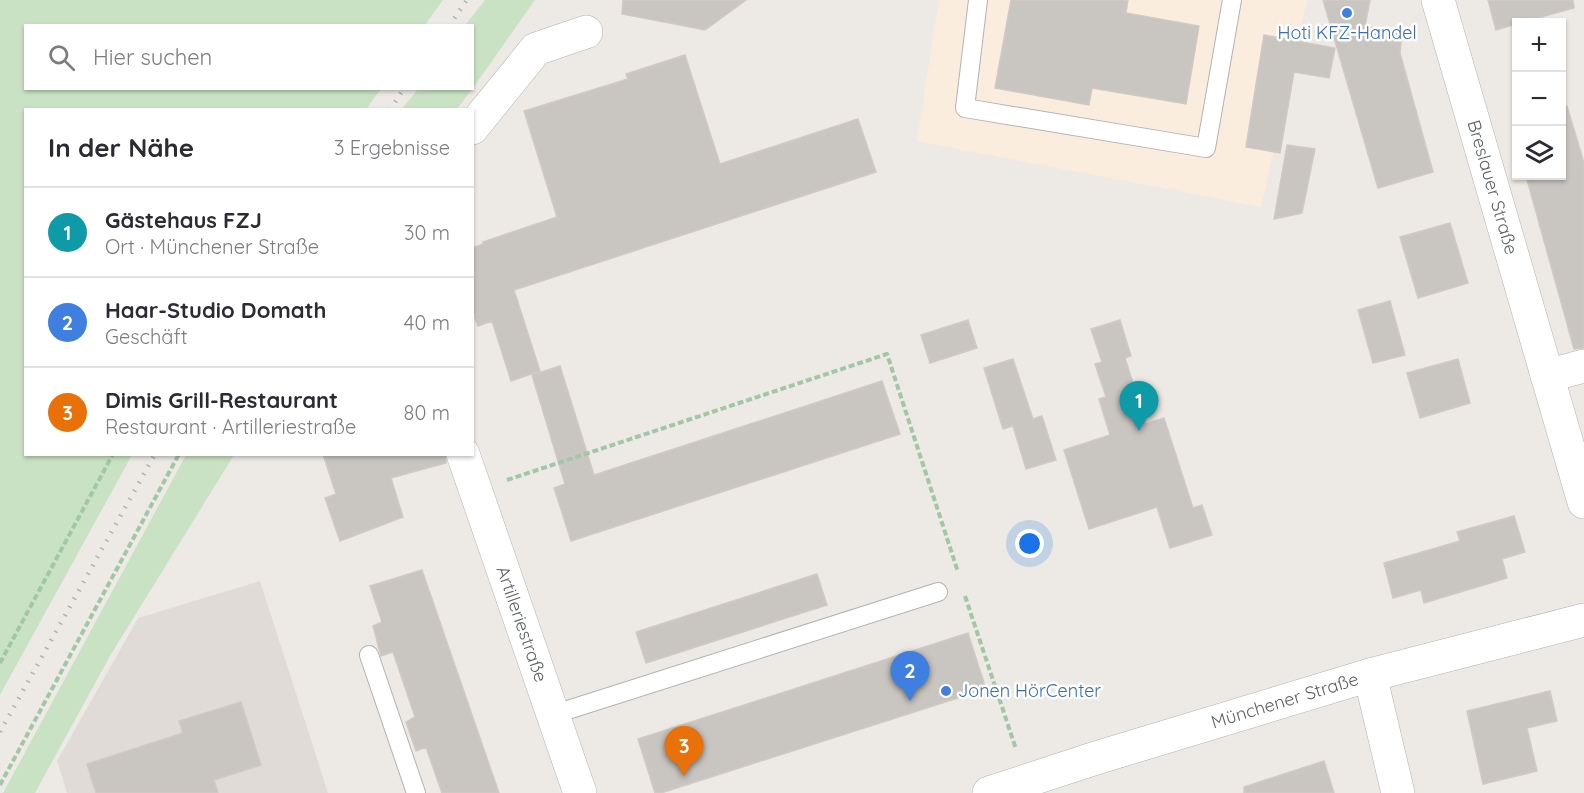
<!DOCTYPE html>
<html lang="de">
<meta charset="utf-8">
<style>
body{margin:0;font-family:Quicksand,sans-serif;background:#f7f7f7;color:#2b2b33}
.controls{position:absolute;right:18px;top:18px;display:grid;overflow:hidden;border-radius:0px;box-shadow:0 2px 4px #0004}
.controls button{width:54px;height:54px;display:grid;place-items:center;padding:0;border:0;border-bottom:2px solid #e1e1e2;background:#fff;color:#2b2b33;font:30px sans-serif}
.you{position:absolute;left:1030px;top:544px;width:21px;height:21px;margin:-15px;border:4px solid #fff;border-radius:50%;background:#1a73e8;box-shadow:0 0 0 9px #1a73e833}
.badge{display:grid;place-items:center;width:39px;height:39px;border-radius:50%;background:#1a73e8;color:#fff;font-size:20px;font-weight:700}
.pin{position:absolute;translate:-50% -50px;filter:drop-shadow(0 2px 3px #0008)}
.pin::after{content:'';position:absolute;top:32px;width:21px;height:18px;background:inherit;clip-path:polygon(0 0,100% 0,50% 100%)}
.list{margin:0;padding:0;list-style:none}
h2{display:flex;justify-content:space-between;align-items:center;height:78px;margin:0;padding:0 24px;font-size:26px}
h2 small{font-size:20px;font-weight:400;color:#7c7c81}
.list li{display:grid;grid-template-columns:39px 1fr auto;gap:18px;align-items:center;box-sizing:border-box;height:90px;padding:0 24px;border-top:2px solid #e1e1e2}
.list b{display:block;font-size:22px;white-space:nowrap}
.list p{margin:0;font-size:20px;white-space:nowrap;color:#7c7c81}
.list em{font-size:20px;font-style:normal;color:#7c7c81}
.icon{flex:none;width:33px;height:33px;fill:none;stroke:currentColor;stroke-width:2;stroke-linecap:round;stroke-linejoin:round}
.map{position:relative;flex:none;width:1584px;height:793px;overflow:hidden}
.search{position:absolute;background:#fff;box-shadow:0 2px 4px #0004;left:24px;top:24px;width:450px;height:66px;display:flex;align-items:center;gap:15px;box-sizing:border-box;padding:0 21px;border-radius:0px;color:#7c7c81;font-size:22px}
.panel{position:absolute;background:#fff;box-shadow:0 2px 4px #0004;left:24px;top:108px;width:450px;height:348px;border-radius:0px}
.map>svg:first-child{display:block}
.commercial{fill:#faeddd}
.education{fill:#e0dbd6}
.green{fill:#cae2c4}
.building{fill:#c9c5c1;stroke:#d1cac4;stroke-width:1.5}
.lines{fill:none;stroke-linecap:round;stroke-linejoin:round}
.lane-casing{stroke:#b0b3b5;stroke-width:20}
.street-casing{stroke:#b0b3b5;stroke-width:34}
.path{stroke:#a1c7a4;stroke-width:4;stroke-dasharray:6 3;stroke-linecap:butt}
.lane{stroke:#fff;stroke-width:18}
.street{stroke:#fff;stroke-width:33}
.rail{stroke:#b1b2b2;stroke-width:4.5;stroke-dasharray:1.5 8;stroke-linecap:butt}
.shop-dot{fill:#3f7fe0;stroke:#fff;stroke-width:2}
.labels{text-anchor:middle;stroke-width:5;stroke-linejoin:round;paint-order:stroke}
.shop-label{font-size:18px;fill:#366cbe;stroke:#fff}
.street-label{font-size:18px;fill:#5d6163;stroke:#fff}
</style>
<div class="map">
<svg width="1584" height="793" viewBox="0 0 1584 793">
<rect width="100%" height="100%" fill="#edeae5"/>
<path class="commercial" d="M939,0h368l-46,207 -344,-66z"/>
<path class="education" d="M260,581l68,212h-261l-10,-32 81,-143z"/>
<path class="green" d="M0,0h443l-18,25 -399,1v62l355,1 -15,20 -340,1v344l106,1 -132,240z
M485,0h50l-62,88 -1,-62 -7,-1z
M418,89v-1l54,1 -15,20h-55z
M186,455h48l-124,201 -75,137h-32z"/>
<path class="building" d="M623,0h123l-41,30 -83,-16z
M1011,0h117l-2,13 73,13 -13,78 -94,-16 -3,17 -94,-17z
M1323,0h47l-5,26 37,7 -2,20 33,119 -55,16z
M1488,0h85l1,8 -51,14h-7v2l-20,6z
M1264,35l71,13 -6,30 -35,-6 -14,81 -34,-6z
M685,55l35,109 138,-45 18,53 -362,118 26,81 -29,10 -19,-60 -14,5 -6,-17v-61l11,-4v-2l74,-25 -33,-106 104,-32 -2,-5z
M1567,106l17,57v185l-10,1 -48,-173h36v-69z
M1287,145l28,4 -13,64 -28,6z
M1450,223l18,60 -50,15 -18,-61z
M1390,301l15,54 -32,8 -15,-53z
M968,320l9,28 -47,15 -9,-28z
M1120,320l11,36 -6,2 21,66 18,-6 29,90 9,-3 10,30 -42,13 -13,-41 -68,22 -25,-79 46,-15 -11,-36 7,-2 -11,-33 7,-2 -11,-33z
M1013,359l20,60 9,-3 14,44 -30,9 -13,-43 -10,3 -19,-61z
M1458,359l12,44 -50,15 -13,-45z
M560,366l34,109 288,-94 18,53 -329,107 -17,-53 11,-4 -33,-109z
M323,454h122l1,9 -55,15 12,39 -63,24 -15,-43 11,-4z
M1514,516l11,36 -23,7 5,19 -83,25 -3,-13 -28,8 -9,-35 76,-22 -3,-9z
M422,570l77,223h-57l-16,-46 -10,4 -10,-29 9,-5 -22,-65 -12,4 -8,-30 9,-4 -12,-36z
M817,574l10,31 -181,58 -10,-31z
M968,633l18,56 -325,104h-6l-17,-54z
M1550,691l7,30 -30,7 10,43 -54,13 -16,-73z
M241,702l20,63 -47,15 4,13h-122l-9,-29 96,-31 -4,-12z
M1324,761l10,32h-90v-6z"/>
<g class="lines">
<defs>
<path id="lane" d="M978,0l-13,108 241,40 26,-148
M369,655l47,138
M552,715l386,-123"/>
<g id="street">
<path id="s1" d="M1438,0l146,502"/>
<path d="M472,128l64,-79 50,-17"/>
<path d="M1547,376l37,-10"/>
<path id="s2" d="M463,454l117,339"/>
<path d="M1370,675l28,118"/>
<path id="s3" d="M989,793l107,-35 274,-83 214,-55"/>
</g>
</defs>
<use href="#lane" class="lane-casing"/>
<use href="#street" class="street-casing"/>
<path class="path" d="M507,480l380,-126 71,218
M965,596l51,153
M0,663l113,-209
M0,785l179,-331"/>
<use href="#lane" class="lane"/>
<use href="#street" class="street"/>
<path class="rail" d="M449,26l18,-26
M390,110l14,-22
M0,732l155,-278"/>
</g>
<g class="shop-dot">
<circle cx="1347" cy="13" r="6"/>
<circle cx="946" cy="691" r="6"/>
</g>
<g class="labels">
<g class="shop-label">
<text x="1347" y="39">Hoti KFZ-Handel</text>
<text x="958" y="697" text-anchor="start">Jonen HörCenter</text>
</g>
<g class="street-label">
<text dy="6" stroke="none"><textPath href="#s1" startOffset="195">Breslauer Straße</textPath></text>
<text dy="6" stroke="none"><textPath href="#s2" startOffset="180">Artilleriestraße</textPath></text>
<text dy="6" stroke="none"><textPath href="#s3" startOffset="310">Münchener Straße</textPath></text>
</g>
</g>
</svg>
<div class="controls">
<button>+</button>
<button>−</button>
<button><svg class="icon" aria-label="layers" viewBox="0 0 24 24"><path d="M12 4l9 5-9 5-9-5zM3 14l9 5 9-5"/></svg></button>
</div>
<div class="you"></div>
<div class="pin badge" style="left:1139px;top:431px;background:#0f9aa8">1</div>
<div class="pin badge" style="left:910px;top:701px;background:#3f7fe0">2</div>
<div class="pin badge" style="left:684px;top:776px;background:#e8710a">3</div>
<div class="search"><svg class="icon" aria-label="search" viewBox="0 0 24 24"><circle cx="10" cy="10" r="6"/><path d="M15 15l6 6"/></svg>Hier suchen</div>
<section class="panel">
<h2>In der Nähe<small>3 Ergebnisse</small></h2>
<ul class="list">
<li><span class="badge" style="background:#0f9aa8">1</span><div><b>Gästehaus FZJ</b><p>Ort · Münchener Straße</p></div><em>30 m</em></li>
<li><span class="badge" style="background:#3f7fe0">2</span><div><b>Haar-Studio Domath</b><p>Geschäft</p></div><em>40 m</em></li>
<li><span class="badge" style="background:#e8710a">3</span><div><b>Dimis Grill-Restaurant</b><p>Restaurant · Artilleriestraße</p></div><em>80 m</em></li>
</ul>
</section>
</div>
